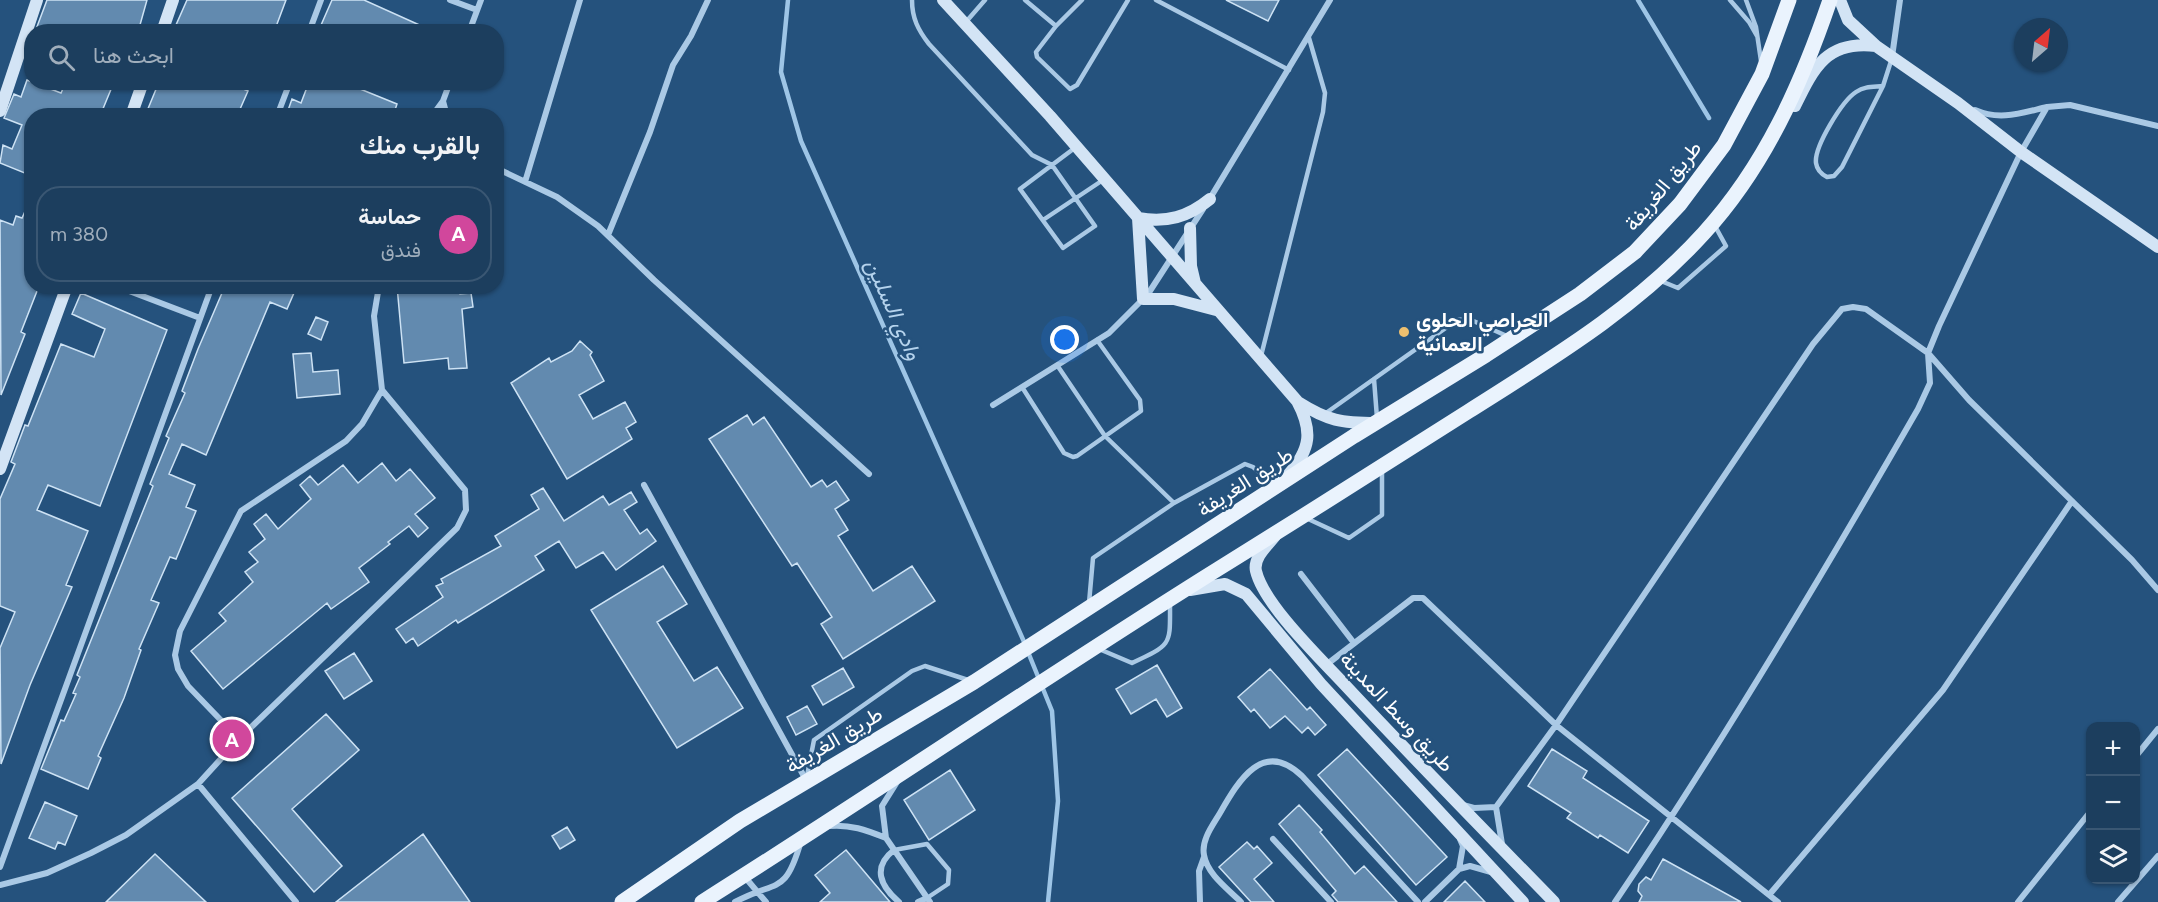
<!DOCTYPE html>
<html lang="ar">
<meta charset="utf-8">
<style>
body{margin:0;font-family:Figtree,Vazirmatn,sans-serif;background:#294967;color:#f1f3f6;direction:rtl}
.controls{position:absolute;right:18px;bottom:18px;display:grid;overflow:hidden;border-radius:12px;box-shadow:0 2px 4px #0004}
.controls button{width:54px;height:54px;display:grid;place-items:center;padding:0;border:0;border-bottom:2px solid #3a5773;background:#1c3e5e;color:#f1f3f6;font:30px sans-serif}
.compass{position:absolute;left:2014px;top:18px;width:54px;height:54px;border-radius:50%;background:#1c3e5e;box-shadow:0 2px 4px #0004;rotate:28deg}
.you{position:absolute;left:1065px;top:340px;width:21px;height:21px;margin:-15px;border:4px solid #fff;border-radius:50%;background:#1a73e8;box-shadow:0 0 0 9px #1a73e833}
.badge{display:grid;place-items:center;width:39px;height:39px;border-radius:50%;background:#e797bd;color:#fff;font-size:20px;font-weight:700}
.pin{position:absolute;translate:-50% -50%;border:3px solid #fff;box-shadow:0 2px 6px #0006}
.list{margin:0;padding:0;list-style:none}
h2{display:flex;justify-content:space-between;align-items:center;height:78px;margin:0;padding:0 24px;font-size:26px}
h2 small{font-size:20px;font-weight:400;color:#a0aebc}
.list li{display:grid;grid-template-columns:39px 1fr auto;gap:18px;align-items:center;box-sizing:border-box;height:96px;margin:0 12px 12px;padding:0 12px;border:2px solid #3a5773;border-radius:24px}
.list b{display:block;font-size:22px;white-space:nowrap}
.list p{margin:0;font-size:20px;white-space:nowrap;color:#a0aebc}
.list em{font-size:20px;font-style:normal;color:#a0aebc}
.icon{flex:none;width:33px;height:33px;fill:none;stroke:currentColor;stroke-width:2;stroke-linecap:round;stroke-linejoin:round}
.map{position:relative;flex:none;width:2158px;height:902px;overflow:hidden;direction:ltr}
.search{position:absolute;background:#1c3e5e;box-shadow:0 2px 4px #0004;left:24px;top:24px;width:480px;height:66px;display:flex;align-items:center;gap:15px;box-sizing:border-box;padding:0 21px;border-radius:24px;color:#a0aebc;font-size:22px}
.panel{position:absolute;background:#1c3e5e;box-shadow:0 2px 4px #0004;left:24px;top:108px;width:480px;height:186px;border-radius:24px;direction:rtl}
.map>svg:first-child{display:block}
.lines{fill:none;stroke-linecap:round;stroke-linejoin:round}
.stream{stroke:#9ec5e6;stroke-width:4.5}
.building{fill:#628aaf;stroke:#cde2f4;stroke-width:1.5}
.lane{stroke:#aac9e5;stroke-width:4.5}
.street{stroke:#aac9e5;stroke-width:6}
.secondary{stroke:#d3e4f5;stroke-width:12}
.primary{stroke:#eaf3fd;stroke-width:15}
.poi-dot{fill:#eec06f;stroke:#25527d;stroke-width:2}
.labels{text-anchor:middle;stroke-width:5;stroke-linejoin:round;paint-order:stroke}
.street-label{font-size:21px;fill:#fff;stroke:#25527d}
.poi-label{font-size:21px;font-weight:bold;fill:#fff;stroke:#25527d;text-anchor:start}
.water-label{font-size:22px;font-style:italic;fill:#b5d3ed;stroke:#25527d}
</style>
<div class="map">
<svg width="2158" height="902" viewBox="0 0 2158 902">
<rect width="100%" height="100%" fill="#25527d"/>
<g class="lines">
<path class="stream" d="M788,0l-7,72 20,69 224,503
M1638,0l71,118
M1028,652l24,59 6,90 -10,101"/>
</g>
<path class="building" d="M47,0h100l-9,32h-103z
M187,0h99l-12,32h-83l-15,-7z
M332,0h32l71,32h-117z
M1226,0h53l-11,21z
M27,80l34,13 5,-11h48l-14,34h-68v60l-32,-13 3,-18 9,4 10,-24 -18,-7 10,-24 7,3z
M159,82h68l21,9 -11,25h-92z
M309,82h34l54,22 -4,12h-107l6,-17 9,4z
M32,196v90h7l-18,46 4,2 -24,61 -1,-175 13,5 3,-9 6,2z
M225,286h72l-10,23 -17,-7 -64,153 -24,-11 -13,30 26,11 -9,22 10,4 -20,48 -6,-2 -19,43 8,3 -20,46 2,1 -17,48 -26,58 3,2 -13,31 -47,-20 20,-49 3,1 12,-27 -3,-1 7,-16 -3,-2 76,-189 -3,-2 19,-46 -3,-2 19,-43 -3,-2 16,-42z
M397,286h62l1,8 11,-1 2,14 -11,2 5,59 -18,1 -1,-11 -44,5z
M81,293l86,37 -67,176 -52,-21 -11,25 51,21 -22,54 6,2 -42,98 -29,79 -1,-116 15,-36 -15,-6v-107l15,-35 -4,-2 14,-37 3,1 33,-82 33,13 11,-28 -33,-15z
M316,317l12,5 -7,18 -13,-6z
M580,341l12,11 -2,3 14,26 -25,14 14,24 32,-17 11,20 -10,6 6,11 -65,40 -56,-96 38,-25 2,4 21,-11z
M311,353l2,19 25,-2 2,24 -43,4 -4,-44z
M747,415l6,10 11,-8 47,70 11,-7 5,7 9,-6 13,19 -14,9 13,21 -10,6 35,55 39,-25 23,35 -92,58 -22,-35 11,-7 -35,-54 -5,3 -83,-127z
M382,463l14,18 14,-12 25,29 -20,16 13,14 -10,9 -9,-11 -21,16 2,2 -31,24 10,14 -38,27 -4,-6 -104,86 -32,-38 35,-30 -7,-8 34,-31 -8,-10 13,-10 -9,-10 16,-13 -11,-15 12,-10 12,15 33,-30 -11,-14 10,-9 8,9 25,-20 15,18z
M543,488l21,33 39,-25 6,9 22,-13 6,10 -13,8 16,24 7,-5 9,12 -40,29 -13,-18 -27,16 -17,-27 -24,15 9,14 -86,53 -2,-3 -38,26 -5,-8 -7,5 -10,-14 47,-32 -7,-11 7,-3 -2,-4 60,-33 -6,-10 44,-27 -8,-14z
M663,566l24,38 -30,18 37,59 23,-14 26,41 -66,40 -86,-138z
M354,653l18,28 -28,18 -19,-28z
M1157,665l25,43 -15,9 -11,-18 -25,15 -15,-25z
M843,668l11,19 -31,18 -11,-19z
M1270,669l37,41 3,-3 16,18 -11,10 -7,-8 -6,6 -17,-17 -15,12 -16,-19 -3,3 -13,-15z
M807,706l10,18 -21,11 -9,-18z
M326,714l33,36 -67,59 50,57 -28,26 -82,-94z
M1347,749l100,108 -31,28 -98,-110z
M1552,749l35,22 -4,7 66,43 -21,32 -28,-18 -2,3 -31,-20 4,-5 -43,-27z
M950,770l25,40 -46,30 -25,-40z
M45,802l32,14 -12,29 -7,-3 -3,7 -26,-11z
M1299,805l23,25 -2,2 35,42 9,-8 33,36h-59l-6,-7 4,-4 -57,-67z
M567,827l8,13 -15,9 -8,-13z
M423,834l47,68h-134z
M1247,842l7,7 3,-3 15,17 -18,16 20,23h-23l-32,-35z
M846,850l44,52h-70l10,-9 -15,-18z
M155,854l51,48h-100z
M1663,859l78,43h-102l3,-6 -4,-5 1,-7 7,-7 5,3z
M1465,881l20,21h-41z"/>
<g class="lines">
<path class="lane" d="M912,0c0,18 6,30 17,44l103,111 20,10 43,61 -32,22 -43,-59 56,-42
M1025,0l31,26
M1082,0l-26,26 -20,26 1,5 33,32 7,-4 51,-85
M1156,0l133,70
M1730,0l19,22 8,14
M1746,0l10,27 5,34
M965,23l20,-23
M1883,86c-10,1 -18,0 -27,6 -14,9 -42,55 -40,71 1,7 5,11 11,14l7,-1 8,-9 41,-81 9,-28
M1043,220l60,-40
M1661,281l17,7 48,-42 -11,-20
M1261,356l62,-244 2,-19 -16,-55
M1057,365l48,71 69,67
M1374,379l3,39
M1022,387l42,66 9,4 4,-1 64,-45 -1,-11 -43,-60
M1326,413l131,-93 12,-1 40,18
M1306,518l43,20 33,-23v-45
M1089,603l4,-45 81,-55 71,-39 8,3 22,18
M1099,649l33,14c41,-19 38,-18 38,-61
M807,776l7,-36 98,-69 13,-5 43,14
M894,850l33,-6 22,26 -1,14 -21,14"/>
<path class="street" d="M450,0l27,10
M309,32l12,-32
M469,32l12,-32
M1892,57l8,-57
M443,101l4,15
M2047,107l23,-2 88,21
M277,116l13,-34
M432,116l11,-15 7,-19
M496,168l61,29 41,29 56,54 215,194
M525,182l55,-182
M1209,200l121,-200
M608,235l42,-103 23,-67 18,-29 17,-36
M116,286l84,32
M993,405l116,-72 39,-39 55,-85
M644,485l162,295
M1301,574l53,69
M1326,665l87,-67h10l133,127 213,170 174,-205 129,-189
M239,739l-51,-53 -10,-17 -3,-14 5,-24 61,-120 105,-70 16,-17 20,-34
M2136,756l22,-27
M897,782l-15,24 4,32 44,64
M198,784l98,118
M1463,805l11,3 22,-1 6,37
M1496,807l60,-82 257,-381 29,-35 11,-2 13,2 62,44 41,47 163,160 26,30
M829,826c21,-2 37,4 57,12
M1273,839l58,63
M1460,839l3,7 -4,23 11,-3 21,6
M894,850c-22,17 -14,36 5,52
M0,867l212,-581
M744,876l22,26
M0,885l47,-12 44,-20 35,-18 72,-51 41,-45 218,-211 9,-18 -1,-20 -83,-100 -8,-74 5,-30
M1769,895l9,7
M735,902c42,-23 50,-5 66,-61
M918,902l9,-4
M1200,902l-1,-31 5,-14
M1241,902c-13,-13 -34,-28 -37,-47 -3,-15 9,-30 16,-42 19,-33 43,-74 82,-37l116,126
M1425,902l34,-33
M1615,902c108,-160 207,-326 303,-493l12,-26 -2,-30 11,-27 82,-174 26,-45c-26,6 -47,14 -72,3
M2018,902l72,-90
M2118,902l40,-46"/>
<path class="secondary" d="M943,0l107,116 247,285c16,30 14,48 -9,74
M1840,0l8,20 28,26 82,57 63,49 137,95
M162,32l11,-32
M1795,106c19,-39 32,-66 81,-60
M0,111l37,-111
M131,116l12,-34
M1210,199c-22,18 -43,24 -72,19l5,81h31l42,11
M1190,228l1,38 4,17
M1298,402c30,19 43,21 79,21
M0,469l67,-183
M1275,536c-8,10 -22,22 -19,35 8,34 65,88 89,114 69,74 139,145 209,217
M1190,590l35,-6 21,10 75,90 202,218"/>
<path class="primary" d="M622,902l118,-81 234,-139 380,-246 132,-81 94,-61 55,-42 45,-48 44,-59 38,-71 27,-74
M702,902c173,-109 343,-225 516,-333 84,-52 168,-105 251,-158 85,-54 167,-103 235,-178 61,-67 97,-148 126,-233"/>
</g>
<circle class="poi-dot" cx="1404" cy="332" r="6"/>
<g class="labels">
<g class="street-label">
<text transform="translate(1663 186) rotate(-51)" y="7">طريق الغريفة</text>
<text transform="translate(1245 482) rotate(-33)" y="7">طريق الغريفة</text>
<text transform="translate(1397 712) rotate(47)" y="7">طريق وسط المدينة</text>
<text transform="translate(834 740) rotate(-31)" y="7">طريق الغريفة</text>
</g>
<g class="poi-label">
<text x="1416" y="327">الحراصي الحلوى<tspan x="1416" dy="24">العمانية</tspan></text>
</g>
<g class="water-label">
<text transform="translate(894 309) rotate(66)" y="8">وادي السلين</text>
</g>
</g>
</svg>
<div class="controls">
<button>+</button>
<button>−</button>
<button><svg class="icon" aria-label="layers" viewBox="0 0 24 24"><path d="M12 4l9 5-9 5-9-5zM3 14l9 5 9-5"/></svg></button>
</div>
<svg class="compass" viewBox="-18 -18 36 36"><path d="M0-13l5 13h-10z" fill="#e53935"/><path d="M0 13l5-13h-10z" fill="#a0aebc"/></svg>
<div class="you"></div>
<div class="pin badge" style="left:232px;top:739px;background:#d1479c">A</div>
<div class="search"><svg class="icon" aria-label="search" viewBox="0 0 24 24"><circle cx="10" cy="10" r="6"/><path d="M15 15l6 6"/></svg>ابحث هنا</div>
<section class="panel">
<h2>بالقرب منك<small></small></h2>
<ul class="list">
<li><span class="badge" style="background:#d1479c">A</span><div><b>حماسة</b><p>فندق</p></div><em>380 m</em></li>
</ul>
</section>
</div>
